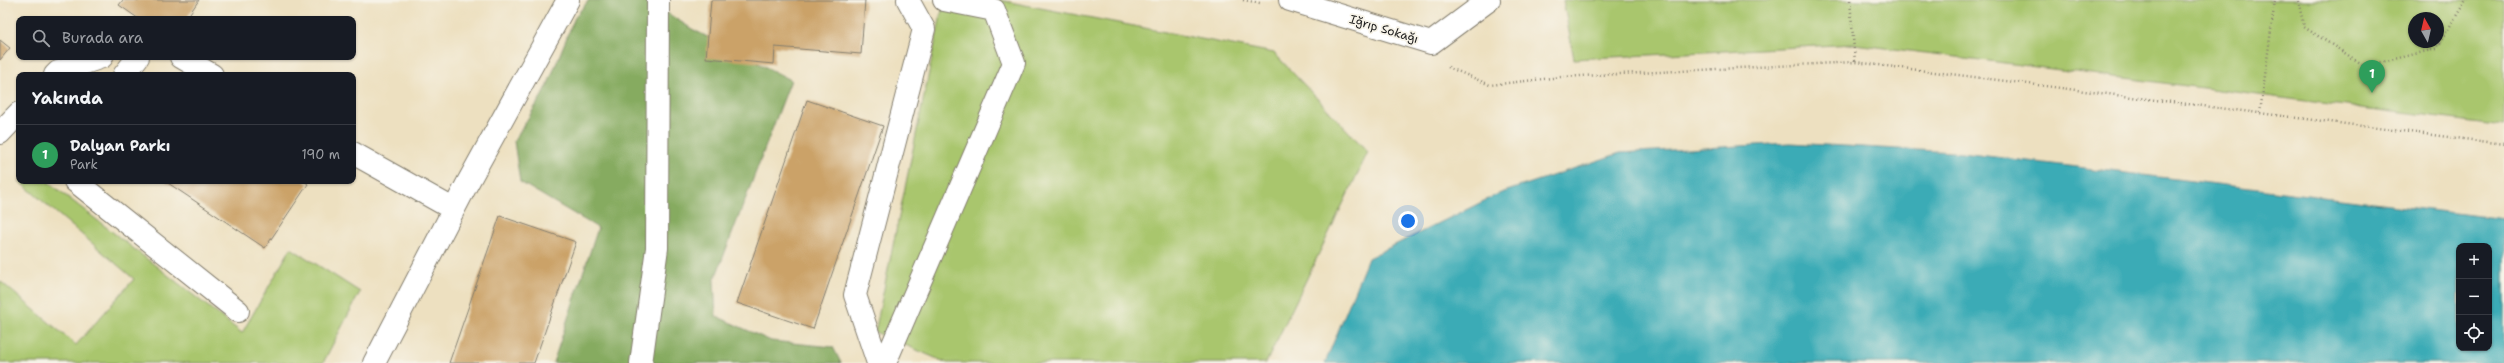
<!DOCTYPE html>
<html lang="tr">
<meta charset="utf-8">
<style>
body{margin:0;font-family:"Shantell Sans",sans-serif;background:#242831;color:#f1f3f6}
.controls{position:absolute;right:12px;bottom:12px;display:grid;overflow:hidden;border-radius:8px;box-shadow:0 1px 3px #0004}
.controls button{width:36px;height:36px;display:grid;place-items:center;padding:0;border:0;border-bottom:1px solid #363941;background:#171b24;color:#f1f3f6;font:20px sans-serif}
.compass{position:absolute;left:2408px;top:12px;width:36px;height:36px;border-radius:50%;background:#171b24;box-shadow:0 1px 3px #0004;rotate:352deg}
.you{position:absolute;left:1408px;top:221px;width:14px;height:14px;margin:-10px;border:3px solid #fff;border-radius:50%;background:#1a73e8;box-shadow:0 0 0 6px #1a73e833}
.badge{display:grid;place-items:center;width:26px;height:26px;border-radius:50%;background:#0b8043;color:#fff;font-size:13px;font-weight:700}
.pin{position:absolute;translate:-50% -33px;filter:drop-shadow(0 1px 2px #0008)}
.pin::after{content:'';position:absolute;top:21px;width:14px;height:12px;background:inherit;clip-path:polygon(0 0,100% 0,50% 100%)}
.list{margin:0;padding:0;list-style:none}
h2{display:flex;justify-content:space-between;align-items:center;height:52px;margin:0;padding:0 16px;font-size:17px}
h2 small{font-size:13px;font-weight:400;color:#9ea1a6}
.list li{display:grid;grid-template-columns:26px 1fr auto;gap:12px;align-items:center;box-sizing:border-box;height:60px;padding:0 16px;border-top:1px solid #363941}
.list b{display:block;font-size:15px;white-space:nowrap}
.list p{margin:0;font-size:13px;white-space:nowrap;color:#9ea1a6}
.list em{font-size:13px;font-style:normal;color:#9ea1a6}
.icon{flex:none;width:22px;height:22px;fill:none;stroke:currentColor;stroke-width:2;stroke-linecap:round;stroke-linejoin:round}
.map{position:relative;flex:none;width:2504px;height:363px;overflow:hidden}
.search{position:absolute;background:#171b24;box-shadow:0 1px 3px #0004;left:16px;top:16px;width:340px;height:44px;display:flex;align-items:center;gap:10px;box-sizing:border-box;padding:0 14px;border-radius:8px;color:#9ea1a6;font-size:15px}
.panel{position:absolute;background:#171b24;box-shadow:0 1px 3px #0004;left:16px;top:72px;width:340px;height:112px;border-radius:8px}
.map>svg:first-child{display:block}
.green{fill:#a9c66d;stroke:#627144;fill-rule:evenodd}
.forest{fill:#86ab60;stroke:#51643e}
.water{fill:#3aabb6;stroke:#2b6469;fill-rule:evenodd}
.building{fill:#cba268}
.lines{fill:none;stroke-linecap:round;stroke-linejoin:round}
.minor-casing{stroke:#847e6e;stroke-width:24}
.path{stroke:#847e6e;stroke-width:2.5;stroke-dasharray:1 3;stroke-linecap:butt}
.minor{stroke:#fff;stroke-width:22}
.labels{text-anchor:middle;stroke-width:3.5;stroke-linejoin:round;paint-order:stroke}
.street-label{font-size:12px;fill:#1c1c1c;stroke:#f7f3e8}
</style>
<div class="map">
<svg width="2504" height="363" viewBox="0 0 2504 363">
<rect width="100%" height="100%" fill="#f7f3e8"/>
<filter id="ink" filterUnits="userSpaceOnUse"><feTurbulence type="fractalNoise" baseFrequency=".025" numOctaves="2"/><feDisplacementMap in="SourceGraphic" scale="8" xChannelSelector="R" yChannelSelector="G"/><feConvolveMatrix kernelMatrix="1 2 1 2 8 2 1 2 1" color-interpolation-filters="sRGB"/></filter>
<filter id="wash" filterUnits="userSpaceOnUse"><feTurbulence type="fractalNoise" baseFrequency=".012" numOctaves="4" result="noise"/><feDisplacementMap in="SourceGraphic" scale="16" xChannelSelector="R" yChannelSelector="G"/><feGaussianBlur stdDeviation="0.9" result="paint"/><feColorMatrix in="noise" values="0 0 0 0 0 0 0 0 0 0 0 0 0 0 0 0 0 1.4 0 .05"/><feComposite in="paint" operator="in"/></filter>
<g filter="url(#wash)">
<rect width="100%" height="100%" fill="#ede0c0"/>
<path class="green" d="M944,0h55l275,53 94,99 -102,211h-319l-72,-31z
M1563,0h941v126l-650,-82 -280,15zM2414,18h24v24h-24z
M19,181h28l195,152 49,-85 69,44 -37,71h-323v-82l76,64 58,-66z"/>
<path class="forest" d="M589,0h58l45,29 99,51 -77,201 2,35 55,25 62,6 8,16h-288l45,-135 -78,-46 -6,-41 32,-52 29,-72z"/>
<path class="water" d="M1790,143l164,9 550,67v144h-1179l43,-105 130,-64 122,-41zM2459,246h30v102h-30z"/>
<g id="blocks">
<path class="building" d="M123,0h76l-13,19h-47l-20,-14z
M711,0h154l-4,54 -86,-7 -1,17 -68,-6z
M0,40l10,8 -10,12z
M807,100l76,26 -70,203 -76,-26z
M165,181h139l4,3 -43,64z
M500,216l76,26 -42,121h-85z"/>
</g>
</g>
<g filter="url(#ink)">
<use href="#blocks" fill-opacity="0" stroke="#847e6e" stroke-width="1"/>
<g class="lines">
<defs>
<path id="minor" d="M1290,0l141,43 58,-43
M181,57l31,18
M55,75l3,-3 44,-15
M124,75l14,-18
M0,133l19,-20
M353,153l100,56
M75,181l163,130
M374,363l93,-179 101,-184
M641,363l16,-115 1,-248
M878,363l-23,-68 69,-266 -16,-29
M885,363l129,-300 -20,-53 -50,-10"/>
</defs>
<use href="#minor" class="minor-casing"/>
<path class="path" d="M1243,0l17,3
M1850,0l5,62
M2298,0l6,27 61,39 71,-17 30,-49
M1448,67l42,18 71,-8 294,-15 649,82
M2260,113l15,-113"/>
<use href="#minor" class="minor"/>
</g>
</g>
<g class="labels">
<g class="street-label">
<text transform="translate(1384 29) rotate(17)" y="4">Iğrıp Sokağı</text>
</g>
</g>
</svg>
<div class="controls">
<button>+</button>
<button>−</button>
<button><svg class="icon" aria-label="locate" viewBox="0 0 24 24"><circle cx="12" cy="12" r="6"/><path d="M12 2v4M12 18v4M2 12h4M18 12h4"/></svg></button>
</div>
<svg class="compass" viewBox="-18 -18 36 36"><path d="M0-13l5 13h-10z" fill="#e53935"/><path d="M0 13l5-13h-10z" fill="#9ea1a6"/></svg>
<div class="you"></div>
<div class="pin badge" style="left:2372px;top:93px;background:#2e9e5b">1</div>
<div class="search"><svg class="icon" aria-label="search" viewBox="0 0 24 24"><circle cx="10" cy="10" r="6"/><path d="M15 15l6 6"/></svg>Burada ara</div>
<section class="panel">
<h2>Yakında<small></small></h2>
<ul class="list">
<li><span class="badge" style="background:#2e9e5b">1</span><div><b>Dalyan Parkı</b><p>Park</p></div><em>190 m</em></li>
</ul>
</section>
</div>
